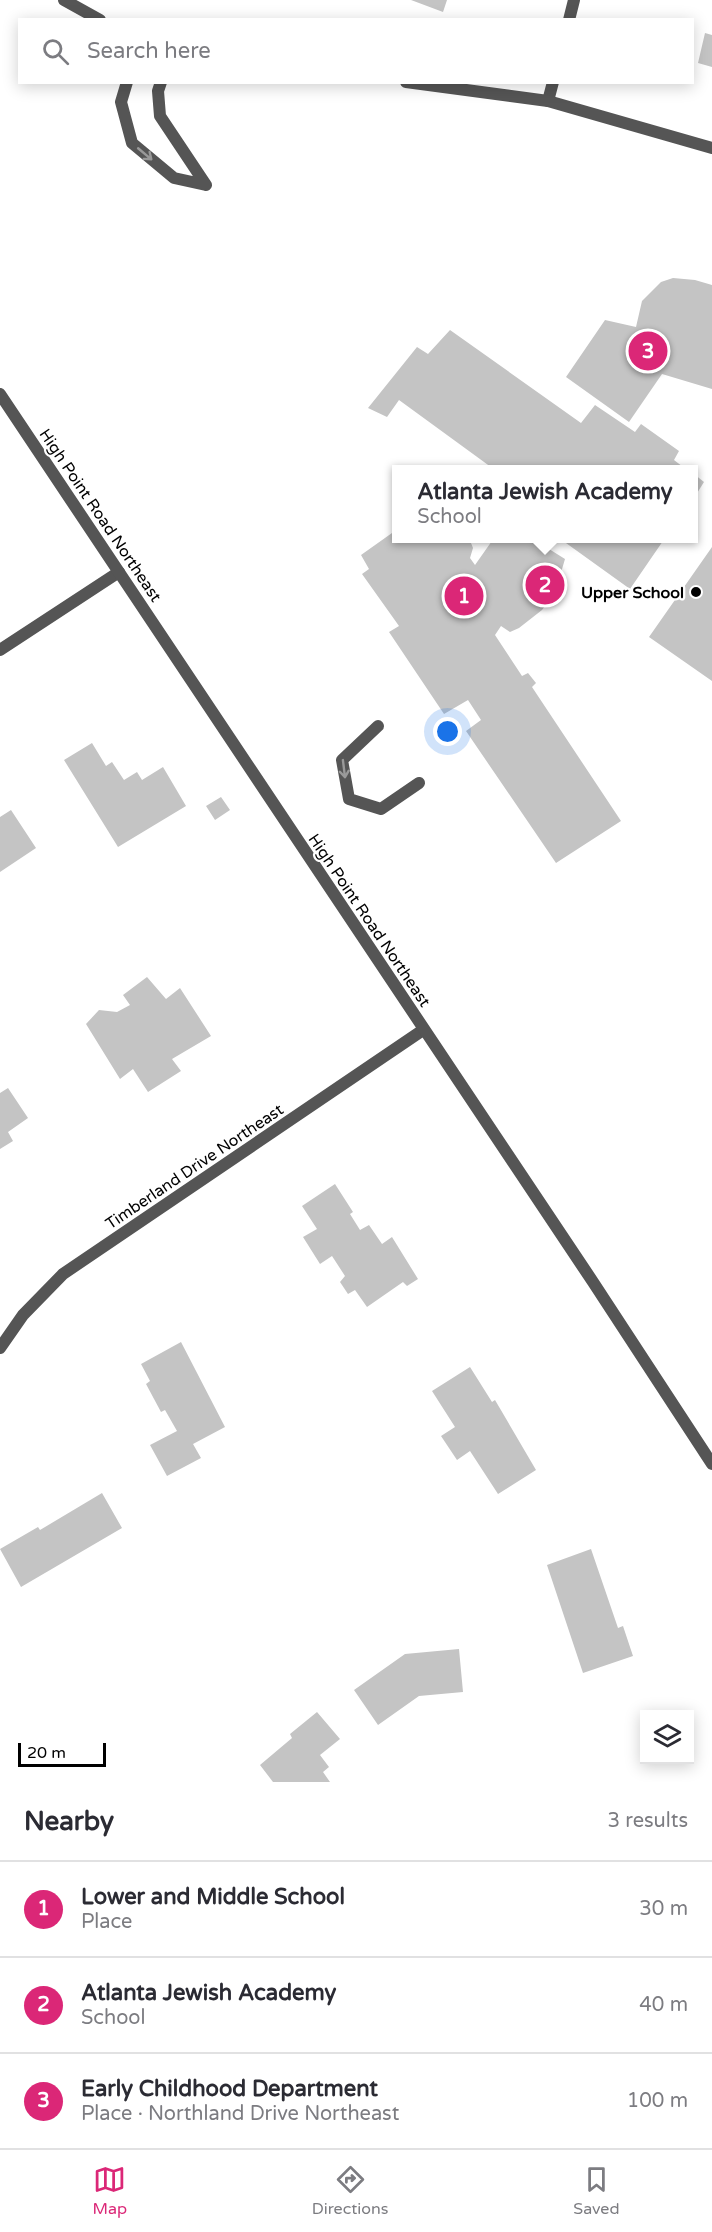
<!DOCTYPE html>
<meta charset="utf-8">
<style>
body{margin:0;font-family:"Varela Round",sans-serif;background:#f7f7f7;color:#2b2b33}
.controls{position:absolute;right:18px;bottom:18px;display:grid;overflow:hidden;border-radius:0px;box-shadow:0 3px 15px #0003}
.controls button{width:54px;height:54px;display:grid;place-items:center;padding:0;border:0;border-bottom:2px solid #e1e1e2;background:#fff;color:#2b2b33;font:30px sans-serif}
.scale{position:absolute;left:18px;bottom:15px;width:88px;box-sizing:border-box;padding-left:6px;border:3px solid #000;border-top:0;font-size:16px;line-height:21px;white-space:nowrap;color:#000;-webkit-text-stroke:4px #fff;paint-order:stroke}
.you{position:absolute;left:448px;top:732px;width:21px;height:21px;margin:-15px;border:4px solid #fff;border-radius:50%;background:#1a73e8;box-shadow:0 0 0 9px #1a73e833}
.badge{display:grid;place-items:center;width:39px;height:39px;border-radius:50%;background:#db2777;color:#fff;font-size:20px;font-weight:700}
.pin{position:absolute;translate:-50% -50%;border:3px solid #fff;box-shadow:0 2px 6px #0006}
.popup{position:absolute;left:392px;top:465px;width:306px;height:78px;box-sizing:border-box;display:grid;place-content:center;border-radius:0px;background:#fff;filter:drop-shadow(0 2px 4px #0005);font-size:20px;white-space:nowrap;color:#7c7c81}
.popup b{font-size:22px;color:#2b2b33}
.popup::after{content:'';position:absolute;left:50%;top:100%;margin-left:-12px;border:12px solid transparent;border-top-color:#fff}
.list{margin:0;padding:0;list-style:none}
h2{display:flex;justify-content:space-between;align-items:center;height:78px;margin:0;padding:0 24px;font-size:26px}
h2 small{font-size:20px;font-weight:400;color:#7c7c81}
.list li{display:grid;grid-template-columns:39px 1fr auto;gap:18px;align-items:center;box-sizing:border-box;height:96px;padding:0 24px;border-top:2px solid #e1e1e2}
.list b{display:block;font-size:22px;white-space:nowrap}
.list p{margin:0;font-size:20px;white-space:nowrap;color:#7c7c81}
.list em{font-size:20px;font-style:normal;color:#7c7c81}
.icon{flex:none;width:33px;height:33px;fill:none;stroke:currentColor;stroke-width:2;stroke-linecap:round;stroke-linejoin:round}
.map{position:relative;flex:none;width:712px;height:1782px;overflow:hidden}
.search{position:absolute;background:#fff;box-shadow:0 3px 15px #0003;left:18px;right:18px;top:18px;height:66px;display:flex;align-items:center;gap:15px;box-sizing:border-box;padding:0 21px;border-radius:0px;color:#7c7c81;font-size:22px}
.sheet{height:366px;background:#fff}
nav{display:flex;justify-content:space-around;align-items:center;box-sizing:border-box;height:84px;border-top:2px solid #e1e1e2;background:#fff;font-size:16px;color:#7c7c81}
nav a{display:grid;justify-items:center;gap:3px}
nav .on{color:#db2777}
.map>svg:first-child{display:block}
.building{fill:#c4c4c4}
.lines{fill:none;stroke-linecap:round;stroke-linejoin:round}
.service{stroke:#555;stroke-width:12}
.minor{stroke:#555;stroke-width:12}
.tertiary{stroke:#555;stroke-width:12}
.oneway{stroke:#999}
.poi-dot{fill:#000;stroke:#fff;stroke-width:2}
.labels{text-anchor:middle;stroke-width:4.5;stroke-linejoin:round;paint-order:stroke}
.street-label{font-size:16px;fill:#000;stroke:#fff}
.poi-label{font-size:16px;font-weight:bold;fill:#000;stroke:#fff;text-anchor:end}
</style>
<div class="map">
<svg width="712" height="1782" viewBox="0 0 712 1782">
<rect width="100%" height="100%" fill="#fff"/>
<path class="building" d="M411,0h36l-4,12z
M705,33l7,2v32l-14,-4z
M673,278l22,2 17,5v104l-50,-15 -33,48 -63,-45 39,-57 31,7 6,-26 19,-19z
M450,330l131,93 14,-18 40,27 6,-8 38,27 -5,9 13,10h-192l-96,-70 -12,17 -19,-9 49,-61 11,7z
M694,474l10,8 -10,16z
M392,533l7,6 70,-1 4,10 -3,10 5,7 19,-27h61l-6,11 16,10 -8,27 -10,17 -5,7 -23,18 -9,4 -9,-6 -6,9 27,41 6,-3 8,10 -4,4 89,134 -65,42 -90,-132 15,-11 -13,-20 -24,14 -55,-82 10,-6 -37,-52 7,-5 -8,-14z
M559,538h106l-35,51z
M712,547v134l-63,-44z
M92,743l14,23 6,-4 12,18 13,-8 5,8 21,-13 23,39 -68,41 -54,-87z
M221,797l9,13 -15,10 -9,-14z
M11,810l25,38 -36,24v-55z
M147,977l19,22 14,-11 31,48 -39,23 9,12 -33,21 -15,-23 -13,10 -34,-55 13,-14 18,2 13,-7 -7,-10z
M8,1088l20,30 -20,14 5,9 -13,8v-56z
M335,1184l18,28 -3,2 10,16 9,-5 13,19 10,-7 26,42 -11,7 -4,-4 -36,25 -12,-17 -7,4 -8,-12 5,-6 -13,-20 -12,8 -17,-27 14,-8 -15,-23z
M181,1342l44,85 -32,17 8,14 -34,18 -17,-31 27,-14 -12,-21 -4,2 -15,-28 4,-3 -9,-17z
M470,1367l22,35 3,-2 41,70 -38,24 -28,-43 -13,9 -16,-24 14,-9 -23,-36z
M102,1493l20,35 -101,59 -21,-38 38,-22 2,3z
M591,1549l27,79 5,-2 10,30 -50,17 -36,-108z
M459,1649l4,43 -44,4 -41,29 -24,-35 51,-36z
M317,1712l23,27 -20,16 9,12 -6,5 7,10h-57l-13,-17 32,-27 -2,-4z"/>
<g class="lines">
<path class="service" d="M127,82l-6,20 11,41 42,35 32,7
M161,82l-3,9 2,25 46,69
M378,726l-36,34 7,39 32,10 38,-26"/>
<path class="minor" d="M569,20l5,-20
M548,101l5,-19
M0,650l119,-78
M0,1348l23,-33 40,-41 360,-244"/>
<path class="tertiary" d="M64,0l36,20
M406,82l142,19 164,47
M0,394l593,888 119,182"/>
</g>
<defs><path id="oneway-shaft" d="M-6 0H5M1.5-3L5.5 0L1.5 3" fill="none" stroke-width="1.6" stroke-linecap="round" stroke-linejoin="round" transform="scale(1.5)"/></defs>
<g class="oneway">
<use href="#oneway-shaft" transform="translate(145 154) rotate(40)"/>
<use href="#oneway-shaft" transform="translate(344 769) rotate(83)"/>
</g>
<circle class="poi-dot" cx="696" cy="592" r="6"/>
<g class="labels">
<g class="street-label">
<text transform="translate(101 515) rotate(56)" y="6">High Point Road Northeast</text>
<text transform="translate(370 920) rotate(56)" y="6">High Point Road Northeast</text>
<text transform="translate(194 1166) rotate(-34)" y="6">Timberland Drive Northeast</text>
</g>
<g class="poi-label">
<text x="684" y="598">Upper School</text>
</g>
</g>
</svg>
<div class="controls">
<button><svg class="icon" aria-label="layers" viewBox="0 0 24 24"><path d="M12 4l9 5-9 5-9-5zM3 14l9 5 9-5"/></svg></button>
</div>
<div class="scale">20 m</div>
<div class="you"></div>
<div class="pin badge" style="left:464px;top:596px">1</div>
<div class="pin badge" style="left:545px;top:585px">2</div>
<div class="popup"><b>Atlanta Jewish Academy</b>School</div>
<div class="pin badge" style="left:648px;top:351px">3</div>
<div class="search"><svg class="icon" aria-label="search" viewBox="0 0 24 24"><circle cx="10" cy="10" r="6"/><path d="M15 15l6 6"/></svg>Search here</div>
</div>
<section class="sheet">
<h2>Nearby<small>3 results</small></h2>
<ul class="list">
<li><span class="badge">1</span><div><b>Lower and Middle School</b><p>Place</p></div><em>30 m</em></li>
<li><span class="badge">2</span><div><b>Atlanta Jewish Academy</b><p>School</p></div><em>40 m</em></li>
<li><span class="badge">3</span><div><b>Early Childhood Department</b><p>Place · Northland Drive Northeast</p></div><em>100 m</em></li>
</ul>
</section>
<nav>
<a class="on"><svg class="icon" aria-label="map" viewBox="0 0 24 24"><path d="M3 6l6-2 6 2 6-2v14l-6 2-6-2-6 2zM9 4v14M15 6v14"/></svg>Map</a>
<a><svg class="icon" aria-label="directions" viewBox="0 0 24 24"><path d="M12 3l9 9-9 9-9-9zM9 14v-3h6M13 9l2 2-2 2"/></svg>Directions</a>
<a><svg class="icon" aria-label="saved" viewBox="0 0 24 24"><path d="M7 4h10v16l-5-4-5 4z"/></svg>Saved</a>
</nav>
